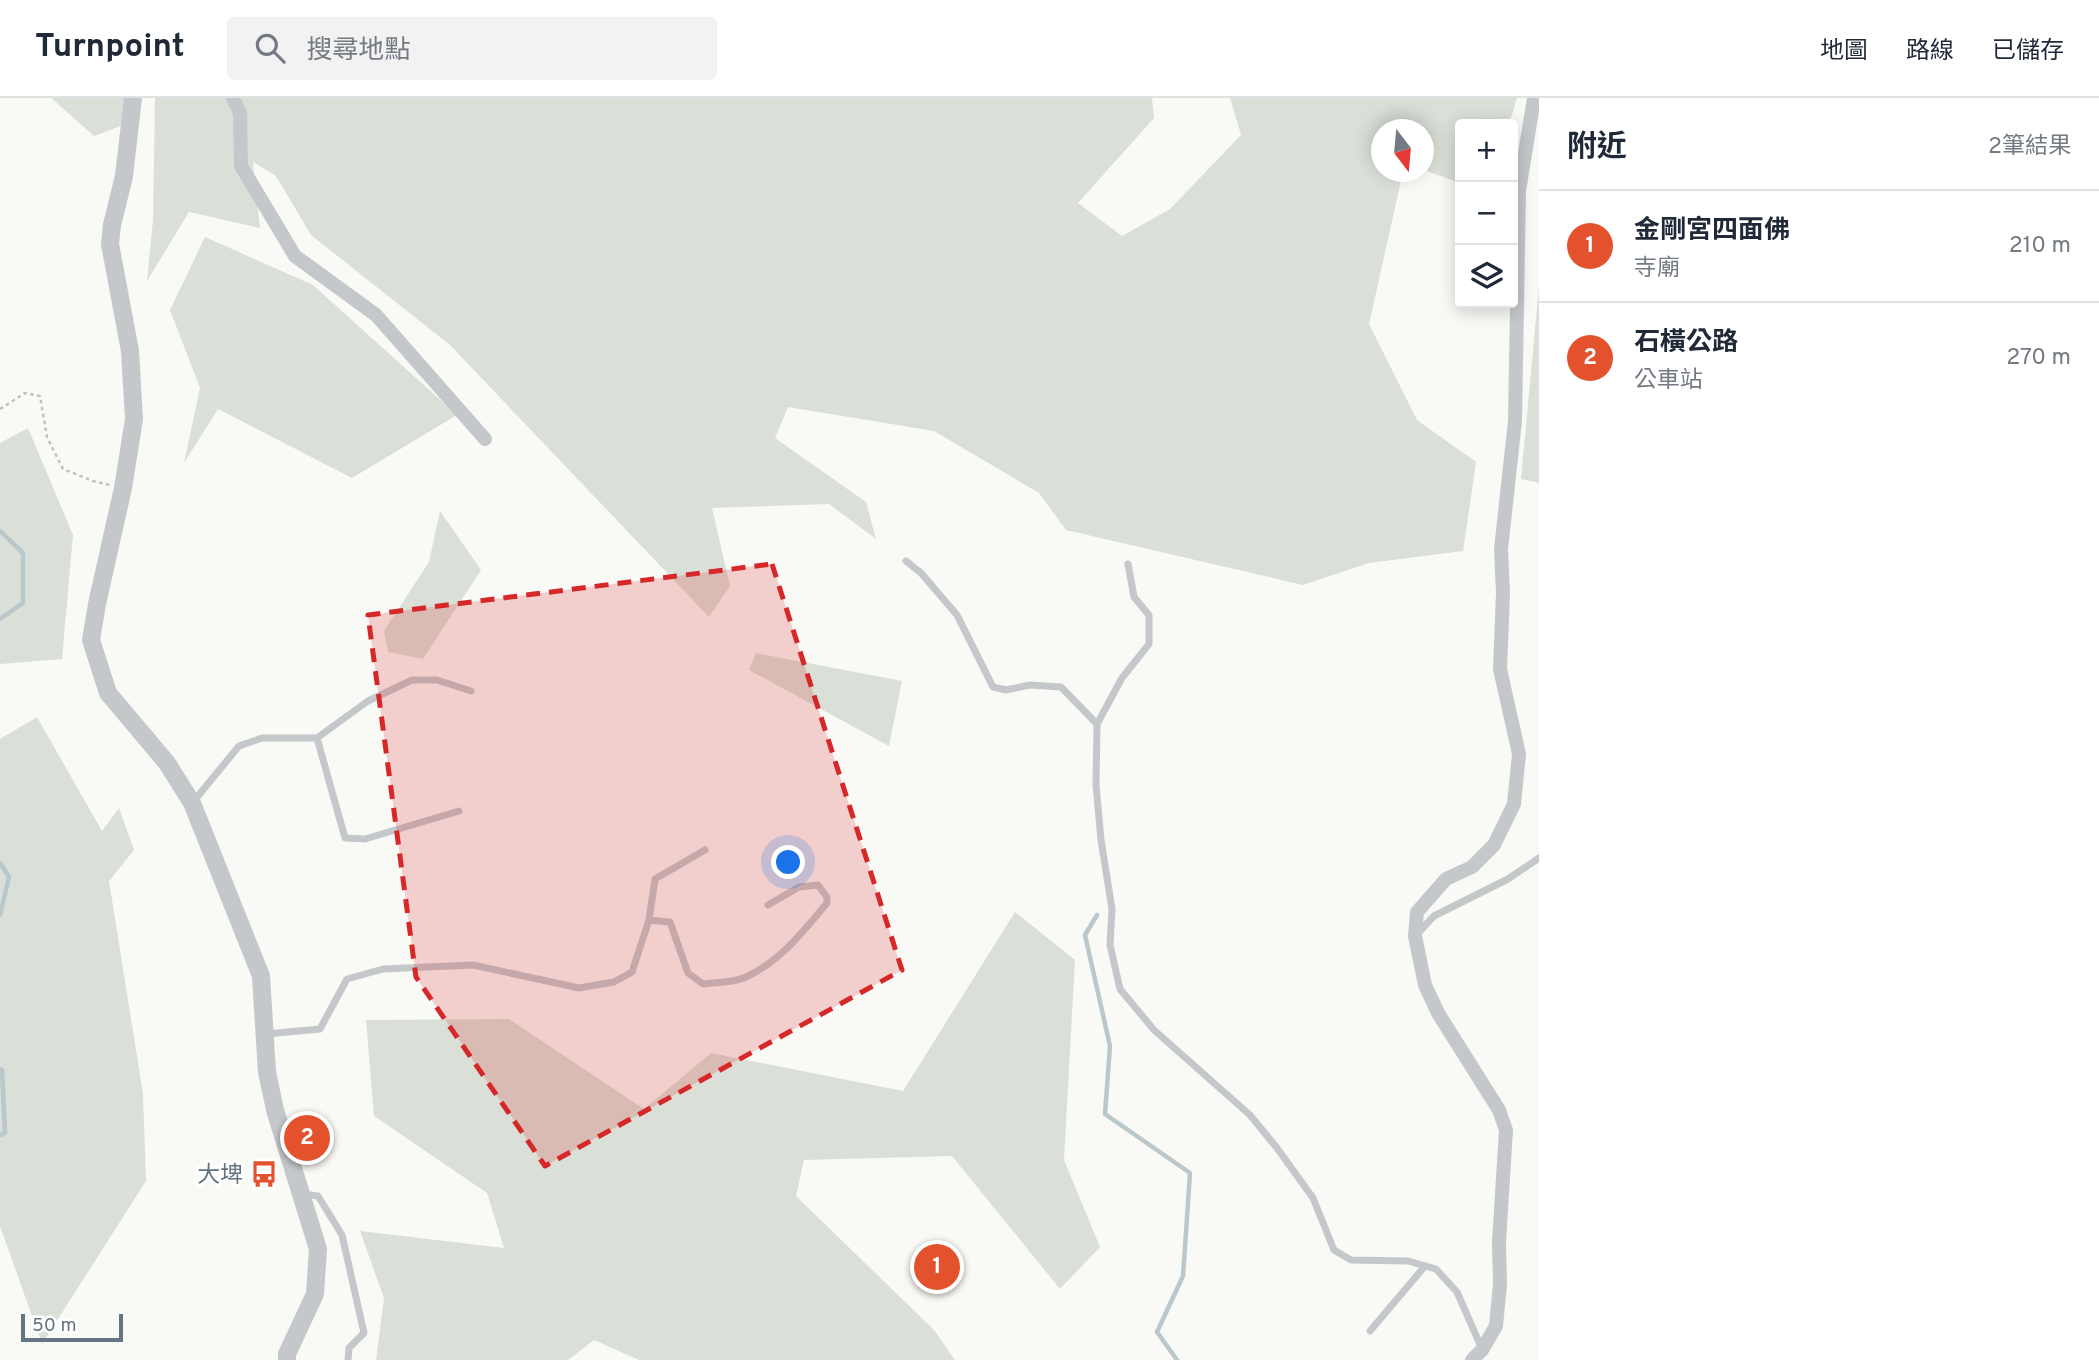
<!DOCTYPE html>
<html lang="zh-TW">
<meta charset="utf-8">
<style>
body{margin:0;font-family:Overpass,"Noto Sans TC",sans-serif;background:#f2f2f3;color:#1f2937}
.controls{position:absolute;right:21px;top:21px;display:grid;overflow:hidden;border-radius:7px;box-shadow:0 4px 18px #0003}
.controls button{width:63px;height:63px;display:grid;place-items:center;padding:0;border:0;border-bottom:2px solid #e0e1e3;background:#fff;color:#1f2937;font:35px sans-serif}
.compass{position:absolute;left:1371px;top:21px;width:63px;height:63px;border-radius:50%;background:#fff;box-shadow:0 4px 18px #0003;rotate:164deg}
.scale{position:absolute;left:21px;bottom:18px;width:102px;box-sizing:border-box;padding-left:7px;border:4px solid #647581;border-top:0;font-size:19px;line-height:24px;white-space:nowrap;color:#647581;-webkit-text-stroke:5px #fff;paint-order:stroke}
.you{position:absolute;left:789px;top:765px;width:24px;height:24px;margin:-18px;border:5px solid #fff;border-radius:50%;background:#1a73e8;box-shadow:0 0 0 10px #1a73e833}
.badge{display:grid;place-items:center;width:46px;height:46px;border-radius:50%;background:#e3522c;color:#fff;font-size:23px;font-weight:700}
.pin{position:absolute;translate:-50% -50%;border:4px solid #fff;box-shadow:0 2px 7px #0006}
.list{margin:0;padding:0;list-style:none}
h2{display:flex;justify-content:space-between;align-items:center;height:91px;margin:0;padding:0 28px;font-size:30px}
h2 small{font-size:23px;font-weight:400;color:#747a83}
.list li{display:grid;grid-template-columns:46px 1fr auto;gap:21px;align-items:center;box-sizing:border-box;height:112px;padding:0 28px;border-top:2px solid #e0e1e3}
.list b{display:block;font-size:26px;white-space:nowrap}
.list p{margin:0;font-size:23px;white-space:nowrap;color:#747a83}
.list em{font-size:23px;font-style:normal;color:#747a83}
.icon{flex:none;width:38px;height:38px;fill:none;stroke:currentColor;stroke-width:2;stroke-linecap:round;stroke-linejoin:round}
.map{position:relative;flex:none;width:1539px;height:1262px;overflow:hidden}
header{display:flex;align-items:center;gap:42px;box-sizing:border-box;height:98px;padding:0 35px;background:#fff;border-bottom:2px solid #e0e1e3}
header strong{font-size:33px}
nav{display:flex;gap:38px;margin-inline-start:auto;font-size:24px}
.search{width:490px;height:63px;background:#f2f2f3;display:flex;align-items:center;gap:18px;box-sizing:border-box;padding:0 24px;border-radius:7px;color:#747a83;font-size:26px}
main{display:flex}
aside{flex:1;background:#fff}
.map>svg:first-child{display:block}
.green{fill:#dae0d7}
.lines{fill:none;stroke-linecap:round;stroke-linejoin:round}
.stream{stroke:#bac7cb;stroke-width:4.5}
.path{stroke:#bec1c3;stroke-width:2.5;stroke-dasharray:3.5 3.5;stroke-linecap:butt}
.service{stroke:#c4c8cb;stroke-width:7}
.minor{stroke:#c4c8cb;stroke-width:14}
.tertiary{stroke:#c4c8cb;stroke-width:18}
.marked{fill:#d62828;fill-opacity:0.2;stroke:#d62828;stroke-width:5;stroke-dasharray:14 9;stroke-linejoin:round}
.labels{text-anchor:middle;stroke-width:7;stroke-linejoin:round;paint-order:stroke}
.poi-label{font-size:23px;fill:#647581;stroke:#fff;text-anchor:end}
</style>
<header>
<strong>Turnpoint</strong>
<div class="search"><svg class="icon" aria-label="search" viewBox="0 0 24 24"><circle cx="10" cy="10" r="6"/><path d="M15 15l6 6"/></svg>搜尋地點</div>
<nav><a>地圖</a><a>路線</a><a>已儲存</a></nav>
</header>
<main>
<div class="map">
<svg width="1539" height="1262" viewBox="0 0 1539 1262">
<rect width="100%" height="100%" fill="#f9f9f6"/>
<path class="green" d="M51,0h75v26l-32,12z
M155,0h997l2,20 -76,85 44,33 48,-27 71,-74 -11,-37h287l-8,26h-49v59l-36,-13 -1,-40h-42v42h22l-34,152 48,96 59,42 -13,89 -94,12 -66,22 -237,-55 -27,-37 -105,-62 -146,-24 -13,31 91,64 10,37 -47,-35 -117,4 18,78 -21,31 -259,-272 -139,-110 -35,-59 -23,-14 7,66 -71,-16 -42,69 6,-61z
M205,139l108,48 144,130 -105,63 -134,-69 -34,54 16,-75 -30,-78z
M1539,189v196l-18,-4z
M28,330l45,107 -11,124 -62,5v-221z
M440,413l41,59 -58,89 -35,-7 -4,-21 45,-69z
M756,555l146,28 -13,65 -140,-76z
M37,619l65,114 17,-23 15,42 -25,31 34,213 3,87 -104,163 -42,-118v-487z
M1015,814l60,48 -11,200 36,87 -40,42 -108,-133 -148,4 -8,36 138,134 21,30h-316l-45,-20 -26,20h-192l8,-62 -24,-67 144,17 -17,-55 -113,-77 -8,-96 143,-1 135,90 67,-56 192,38z"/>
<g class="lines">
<path class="stream" d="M0,433l23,22v50l-23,16
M0,765l9,14 -9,38
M1097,817l-12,20 25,111 -5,68 85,59 -7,103 -26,56 20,28
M0,971l2,1 3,63 -5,2"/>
<path class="path" d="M0,311l25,-16 15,3 7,41 16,32 30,12 17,4"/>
<path class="service" d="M906,463l15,12 36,42 36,72 13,3 24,-5 31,2 36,37
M1128,466l6,33 15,18v29l-27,34 -25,46 -1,61 5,55 11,69 -2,36 10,44 34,41 96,85 27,33 36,50 21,52 17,10 57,1 28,8 21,23 25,57
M317,640l28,100 20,1 94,-28
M193,704l46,-56 23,-8h55l51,-37 44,-21h25l34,11
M649,822l21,2 18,51 15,11c13,-2 31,-1 43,-7 33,-15 59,-47 81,-74v-6l-9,-12 -19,2 -31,18
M1418,835l16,-17 74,-37 31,-21
M266,936l54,-5 27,-50 36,-10 90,-4 106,23 35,-6 18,-10 17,-52 6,-41 50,-29
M303,1096l15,2 24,39 22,98 -15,15 -1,12
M1370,1233l55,-65"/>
<path class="minor" d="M233,0l7,15 1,53 54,90 81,59 109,124
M1472,1262l10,-10 14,-24 4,-42 -1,-42 7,-112 -7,-20 -61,-97 -13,-28 -10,-49 2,-24 29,-33 26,-12 22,-22 20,-41 5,-50 -19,-85 3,-76 -2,-44 14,-128 4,-230 15,-93"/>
<path class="tertiary" d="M133,0l-9,78 -12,49 -2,19 20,107 4,68 -11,69 -26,116 -6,36 17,53 59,70 25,40 69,173 6,96 8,38 43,139 -3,45 -28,60v6"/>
</g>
<path class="marked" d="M772,466l130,406 -357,196 -129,-189 -48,-362z"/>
<defs>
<symbol id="bus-bare" viewBox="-9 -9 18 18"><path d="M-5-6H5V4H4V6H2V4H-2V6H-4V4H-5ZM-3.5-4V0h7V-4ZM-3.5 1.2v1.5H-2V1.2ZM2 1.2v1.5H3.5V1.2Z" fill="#e3522c" stroke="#fff" stroke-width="2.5" paint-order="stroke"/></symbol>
</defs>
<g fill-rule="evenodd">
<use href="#bus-bare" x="245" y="1057" width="38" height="38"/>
</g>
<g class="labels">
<g class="poi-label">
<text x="243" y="1084">大埤</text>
</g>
</g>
</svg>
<div class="controls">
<button>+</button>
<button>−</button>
<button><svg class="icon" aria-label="layers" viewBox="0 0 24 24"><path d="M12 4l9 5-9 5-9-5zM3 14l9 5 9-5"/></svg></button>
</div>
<svg class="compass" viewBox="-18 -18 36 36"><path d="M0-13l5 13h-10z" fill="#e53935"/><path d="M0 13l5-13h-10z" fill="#747a83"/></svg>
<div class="scale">50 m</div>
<div class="you"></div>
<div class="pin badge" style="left:937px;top:1169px">1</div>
<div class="pin badge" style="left:307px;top:1040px">2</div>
</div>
<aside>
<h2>附近<small>2筆結果</small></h2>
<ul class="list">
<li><span class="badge">1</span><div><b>金剛宮四面佛</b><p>寺廟</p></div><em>210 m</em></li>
<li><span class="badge">2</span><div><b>石橫公路</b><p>公車站</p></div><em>270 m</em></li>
</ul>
</aside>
</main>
